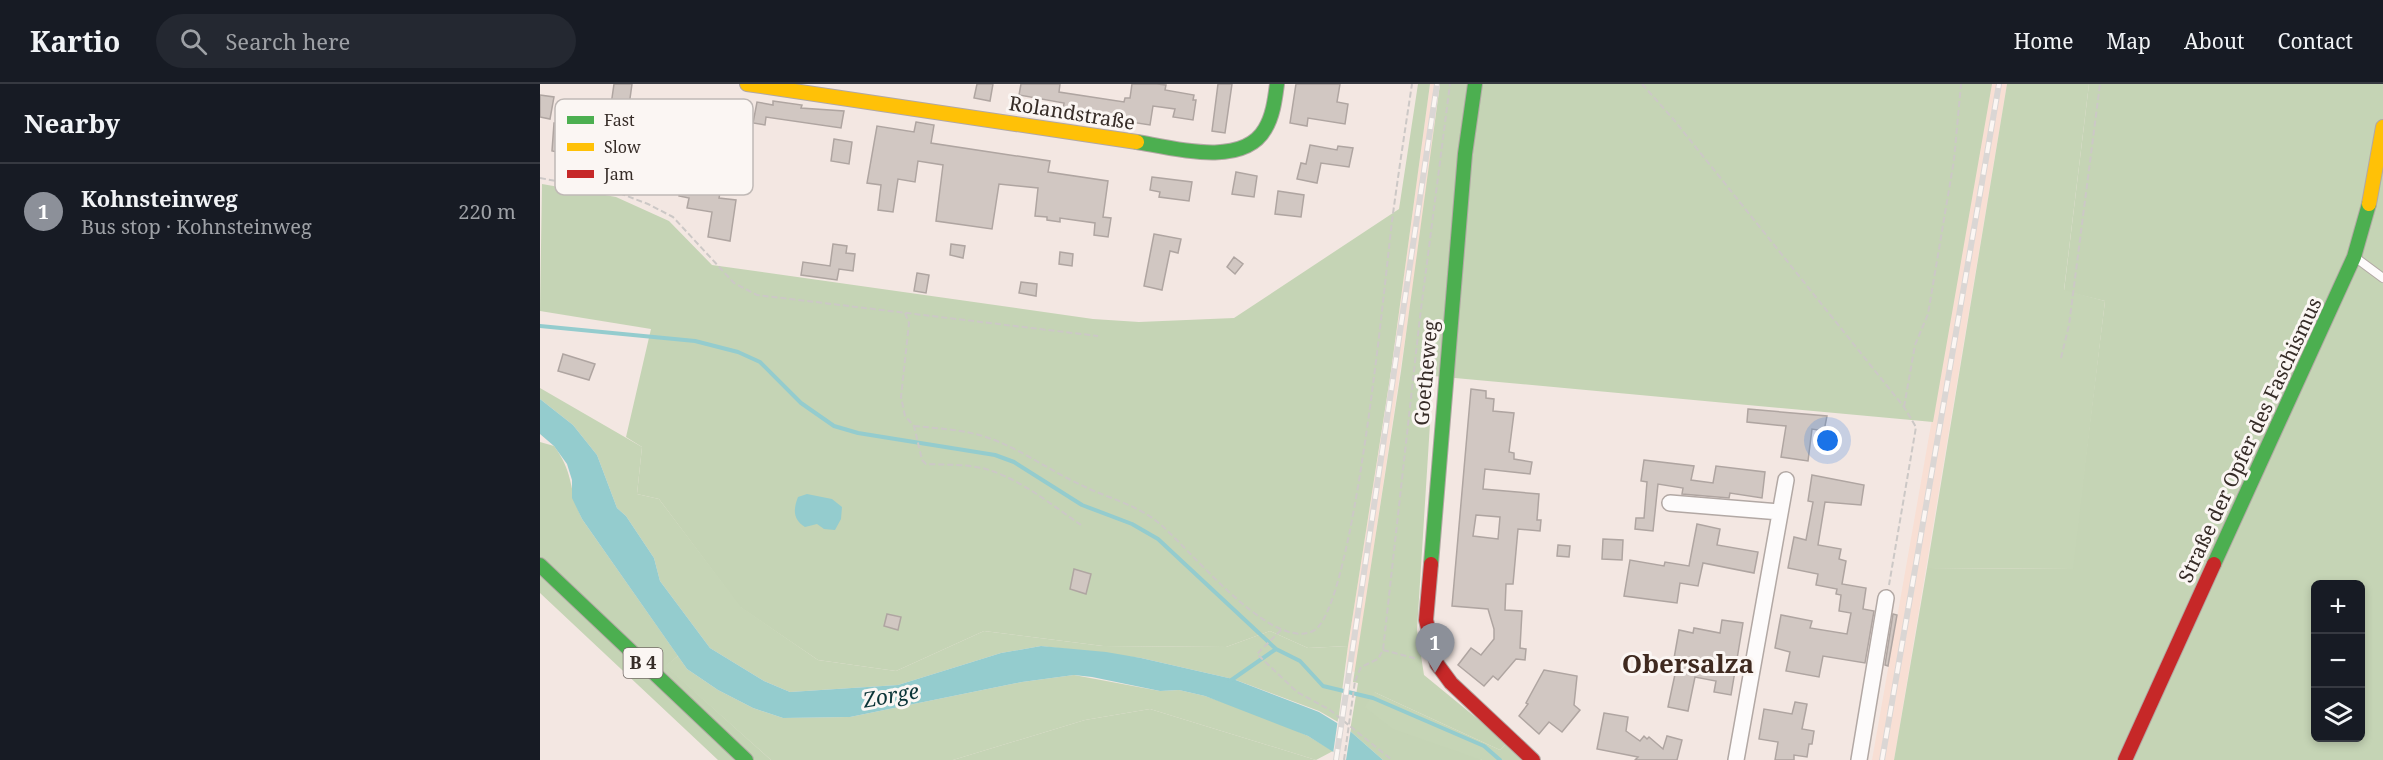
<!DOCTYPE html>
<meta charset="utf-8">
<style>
body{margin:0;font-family:"Noto Serif",serif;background:#242831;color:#f1f3f6}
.controls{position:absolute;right:18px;bottom:18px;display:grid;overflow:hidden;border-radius:9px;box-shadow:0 3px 9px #0003}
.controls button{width:54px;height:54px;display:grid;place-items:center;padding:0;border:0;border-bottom:2px solid #363941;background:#171b24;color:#f1f3f6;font:30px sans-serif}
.you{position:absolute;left:1288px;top:357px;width:21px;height:21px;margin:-15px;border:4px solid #fff;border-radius:50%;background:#1a73e8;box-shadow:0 0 0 9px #1a73e833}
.badge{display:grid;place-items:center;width:39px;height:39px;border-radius:50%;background:#8c9099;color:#fff;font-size:20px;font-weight:700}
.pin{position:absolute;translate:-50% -50px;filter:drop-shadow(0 2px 3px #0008)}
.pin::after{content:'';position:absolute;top:32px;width:21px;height:18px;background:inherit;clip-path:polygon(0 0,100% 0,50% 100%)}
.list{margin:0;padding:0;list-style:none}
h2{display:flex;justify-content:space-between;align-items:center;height:78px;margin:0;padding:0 24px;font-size:26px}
h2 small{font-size:20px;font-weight:400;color:#9ea1a6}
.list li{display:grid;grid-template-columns:39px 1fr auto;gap:18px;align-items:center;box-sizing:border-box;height:96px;padding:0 24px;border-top:2px solid #363941}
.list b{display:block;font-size:22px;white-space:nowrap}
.list p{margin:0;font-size:20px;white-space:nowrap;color:#9ea1a6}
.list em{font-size:20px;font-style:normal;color:#9ea1a6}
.icon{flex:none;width:33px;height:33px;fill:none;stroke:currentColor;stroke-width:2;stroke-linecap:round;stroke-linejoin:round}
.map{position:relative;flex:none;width:1843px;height:676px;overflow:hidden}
header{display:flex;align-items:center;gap:36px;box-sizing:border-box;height:84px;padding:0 30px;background:#171b24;border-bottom:2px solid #363941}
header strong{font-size:28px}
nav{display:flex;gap:33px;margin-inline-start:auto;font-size:21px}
.search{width:420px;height:54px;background:#242831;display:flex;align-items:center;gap:15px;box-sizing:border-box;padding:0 21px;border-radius:33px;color:#9ea1a6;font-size:22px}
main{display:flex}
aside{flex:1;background:#171b24}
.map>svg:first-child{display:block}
.built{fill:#f8dfd4}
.green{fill:#c5d4b5;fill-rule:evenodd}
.forest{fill:#c6d5b6}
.water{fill:#94ccce}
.pier{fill:#f3e7e2}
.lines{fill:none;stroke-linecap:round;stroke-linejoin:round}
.stream{stroke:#94ccce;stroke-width:4}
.building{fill:#d1c7c2;stroke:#afa5a1;stroke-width:1.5;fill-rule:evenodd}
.lane-casing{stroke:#b2a8a4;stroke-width:10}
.street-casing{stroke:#b2a8a4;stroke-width:18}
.fast-casing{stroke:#b2a8a4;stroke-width:16}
.slow-casing{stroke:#b2a8a4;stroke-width:16}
.jam-casing{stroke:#b2a8a4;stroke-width:16}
.path{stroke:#ccc8c6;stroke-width:2;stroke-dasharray:6 3;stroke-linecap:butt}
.lane{stroke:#fdfbfb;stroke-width:8}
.street{stroke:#fdfbfb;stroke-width:15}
.fast{stroke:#4caf50;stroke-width:14}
.slow{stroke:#ffc107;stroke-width:14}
.jam{stroke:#c62828;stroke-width:14}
.rail-casing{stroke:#dad6d4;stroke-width:6}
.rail{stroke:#fbf6f3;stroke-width:4;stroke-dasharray:11;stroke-linecap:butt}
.path-bridge{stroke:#ccc8c6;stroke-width:2;stroke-dasharray:6 3;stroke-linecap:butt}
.labels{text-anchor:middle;stroke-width:6;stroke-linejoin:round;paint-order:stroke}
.shield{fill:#fbf6f3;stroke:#716964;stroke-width:1.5}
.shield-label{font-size:18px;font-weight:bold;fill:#362c27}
.street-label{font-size:20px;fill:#362c27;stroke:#fbf6f3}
.water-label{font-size:21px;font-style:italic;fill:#0a3437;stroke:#fbf6f3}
.district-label{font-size:26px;font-weight:bold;fill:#3f2a20;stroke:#fbf6f3}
.key{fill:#fbf6f3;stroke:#c0b9b6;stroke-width:1.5}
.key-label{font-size:16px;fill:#362c27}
</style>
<header>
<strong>Kartio</strong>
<div class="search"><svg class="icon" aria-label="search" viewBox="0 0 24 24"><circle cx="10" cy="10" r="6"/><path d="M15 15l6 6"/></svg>Search here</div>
<nav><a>Home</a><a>Map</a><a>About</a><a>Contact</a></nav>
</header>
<main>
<aside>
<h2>Nearby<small></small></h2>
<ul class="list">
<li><span class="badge">1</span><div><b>Kohnsteinweg</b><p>Bus stop · Kohnsteinweg</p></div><em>220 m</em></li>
</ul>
</aside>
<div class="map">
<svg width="1843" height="676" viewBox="0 0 1843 676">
<rect width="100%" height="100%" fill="#f3e7e2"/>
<path class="built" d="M890,0h10l-16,129 -69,459 -9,-2 2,-24 43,-275z
M1451,0h16l-113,676h-22z"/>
<path class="green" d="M878,0h12l-39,287 -43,275 -40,2 -38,-17 -44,16 -123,-1 -119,-15 -88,40 -78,-11 -78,-53 -81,-108 -22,-5 5,-47 -16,-10 25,-108 -111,-18 2,-127 74,13 53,24 43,44 381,54 46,3 95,-4 165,-109z
M900,0h552l-59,338 -500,-46 -16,254 7,45 83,68 -7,7 -126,-58 108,68h-99l-33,-29 8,-48 -5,-1 48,-311z
M1549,0h294v676h-489l33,-192 145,1 33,-268 -41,-10zM1776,500h44v154h-44z
M0,358l14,4c21,28 14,44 28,73l96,137 -12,10 105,94h-53l-178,-167z
M610,625l166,51h-363l132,-40z"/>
<path class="forest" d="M1467,0h82l-25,206 41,11 -32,268 -146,-1z
M0,304l102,59 -5,47 22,5 82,108 77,53 78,11 88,-40 119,15 123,1 44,-16 38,17 40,-2 -10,76 -19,-11 -86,-32 -92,-21 -100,-12 -40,7 -103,32 -108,7 -26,-11 -54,-33 -50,-67 -6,-23 -28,-42 -9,-8 -20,-53 -24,-30 -33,-26z
M138,572l9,13 31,21 35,18 30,10 67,-1 172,-35 52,-7 86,16 19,-1 26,6 63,22 40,18 25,15 -17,9 -166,-51 -65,11 -132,40h-182l-106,-94z
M834,608l126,58 7,-7 17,17h-42l-89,-31 -28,-22z"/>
<path class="water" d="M0,315l33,26 24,30 20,53 9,8 28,42 6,23 50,67 54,33 26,11 108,-7 103,-32 40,-7 65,6 35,6 92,21 86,33 31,19 33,29h-37l-38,-24 -103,-40 -26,-6 -19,1 -68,-14 -18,-2 -52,7 -172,35 -67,1 -30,-10 -35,-18 -31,-21 -105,-150 -10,-21v-18l-5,-16 -13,-18 -14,-12z
M267,410l25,5 10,8 -1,12 -6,11 -11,-1 -7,-5 -12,3c-12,-8 -12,-17 -7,-30z"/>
<path class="pier" d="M798,635l13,9 -5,32 -13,-6z"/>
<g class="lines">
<path class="stream" d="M0,242l155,15 43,11 22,10 41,41 33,23 24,7 137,22 19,7 68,43 50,19 26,15 118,110 24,12 23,25 50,12 111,48 16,14
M690,597l46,-32"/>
</g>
<path class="building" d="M74,0h18l-4,29 26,4 -6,36 -23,-4 2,-13 -30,-5 3,-20 10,1z
M437,0h16l-3,17 -16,-3z
M481,0h39l-1,8 65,10 1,-4h5l2,-14h25l9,1 -1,5 29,5 -1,5h3l-3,20 -20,-3 2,-8 -22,-3 -3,19 -79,-12 -8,-3 1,-7 -45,-8z
M678,0h14l-7,49 -13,-2z
M756,0h44l-3,18 11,2 -3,20 -37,-6 -1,8 -17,-3z
M0,11l14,2 -4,22 -10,-2z
M233,17l29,4 -1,3 43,3 -3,17 -75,-11 -1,8 -12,-2 4,-21 16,3z
M376,38l18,3 -3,18 119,18 -2,11 60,9 -5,36 8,1 -3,19 -14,-2 1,-12 -35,-5v4l-13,-2v-3l-12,-1 3,-28 -39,-4 -7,45 -56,-8 7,-56 -25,-4 -3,21 -17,-3 -5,33 -15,-2 3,-25 -14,-2 10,-57 37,6z
M14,39l38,6 -3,15 -25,-4 -1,13 -11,-2z
M294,55l18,3 -3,22 -18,-3z
M770,61l27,5 1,-4 15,2 -4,19 -28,-4 -4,20 -20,-4 4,-16 5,1z
M696,88l21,4 -3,21 -22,-3z
M612,93l40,5 -3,19 -30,-4 1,-5 -10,-2z
M142,97l27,5v4l11,3 -1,5 17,2 -6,41 -22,-4 4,-25 -25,-4 2,-10 -10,-2z
M738,107l26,4 -3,22 -26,-3z
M614,150l27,5 -3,14 -8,-2 -8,39 -18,-4z
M293,160l14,2 -1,7 9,1 -2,17 -14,-2 -2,11 -36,-5 2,-13 27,4z
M411,160l14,2 -2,12 -13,-3z
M520,168l13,2 -1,12 -13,-2z
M694,173l9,7 -8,10 -8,-7z
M377,189l12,2 -3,18 -12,-2z
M481,198l16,2 -1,12 -17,-3z
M23,270l32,10 -6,16 -31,-9z
M931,305l15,2v7l8,1 -1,12 21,2 -5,39 5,1v6l18,3 -2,12 -45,-5 -2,20 56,5 -2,26h4l-1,11 -22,-2 -5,55h-7l-1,26 17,1 -2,37 6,1 -1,11 -9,-1 -18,21 -5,-4 -9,10 -26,-21 13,-17 10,7 13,-16v-10l-6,-20 -36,-3zM936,431l24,2 -2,22 -25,-3z
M1208,325l79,7 -3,15 -12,-2 -4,32 -27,-4 5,-31 -39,-4z
M1104,376l50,6 -3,14 22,3 3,-17 49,6 -3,26 -32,-5 -1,5 -47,-4 1,-6 -25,-4 -5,47 -18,-2 1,-11h8l3,-36 -6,-1z
M1272,391l52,10 -3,20 -36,-3 -7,43 23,4 -2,10 7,2 -4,23 24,4 -3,21 11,2 -9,52 -42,-7 -4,21 -33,-6 4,-19 -15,-4 6,-33 31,6 -2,7 37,6 4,-21 -12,-2 2,-16 -5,-1 1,-5 -21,-4 2,-11 -30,-6 6,-31 12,3 7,-38 -5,-1z
M1157,440l23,5 -3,16 41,7 -4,21 -51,-10 -5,23 -18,-3 -3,20 -53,-7 6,-36 34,6 1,-4 24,4z
M1063,455l20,1 -1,20 -20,-1z
M1018,461l12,1 -1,11 -12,-1z
M534,485l17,5 -5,20 -16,-5z
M347,530l14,3 -3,13 -14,-4z
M1353,530l4,1 -9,51 -3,-1z
M1182,536l21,3 -12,72 -17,-3 2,-11 -21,-4 -7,34 -20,-4 9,-42 -4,-1 6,-34 14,3 1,-5 26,5z
M1004,586l33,6 -3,29 6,5 -18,22 -13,-10 -10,12 -20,-18 9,-12 -2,-1z
M1255,618l12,2 -5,25 12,2 -2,13h-3l-2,13 -13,-2v5h-19l3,-18 -19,-3 5,-30 28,5z
M1064,629l24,4 -2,14 14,10 4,-5 3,3 2,-2 14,12 4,-13 15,4 -5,20h-42l3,-3 -41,-8z"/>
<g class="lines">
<defs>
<path id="lane" d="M1816,174l27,20"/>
<path id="street" d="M1130,419l110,9
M1196,676l50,-280
M1319,676l27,-162"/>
<path id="fast" d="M597,58c35,6 106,26 128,-13 8,-13 10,-30 12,-45
M891,480l34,-410 10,-70
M1674,480l140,-307 15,-53
M0,481l206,195"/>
<path id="slow" d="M207,0l390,58
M1829,120l14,-77"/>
<path id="jam" d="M891,480l-5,56 11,44 14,19 82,77
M1585,676l89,-196"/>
</defs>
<use href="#lane" class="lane-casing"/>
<use href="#street" class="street-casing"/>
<use href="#fast" class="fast-casing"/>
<use href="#slow" class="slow-casing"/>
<use href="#jam" class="jam-casing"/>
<path class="path" d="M1102,0l32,36 230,287 12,20 -27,158
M0,94l79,15 29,11 25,13 61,66 23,12 341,41
M365,229l4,10 -8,74 4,19 9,10 8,34 4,4c20,1 41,0 60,5 34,10 66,36 95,56
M1521,274l8,-33 31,-241
M1364,323l11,-62 13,-31 26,-154 7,-76
M374,342c20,2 41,3 61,8 38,9 71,35 106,51 24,12 53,19 74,35 33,25 114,132 158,111 41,-19 72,-352 79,-410 6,-45 13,-91 20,-137
M741,546l-24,24 40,38 33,18 62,50
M843,566l35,9
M815,597l6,-14 17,-8 5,-9 37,-333 30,-233"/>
<use href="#lane" class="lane"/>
<use href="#street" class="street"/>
<use href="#fast" class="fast"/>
<use href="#slow" class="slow"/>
<use href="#jam" class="jam"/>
<defs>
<path id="rail" d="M796,676l101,-676
M1342,676l117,-676"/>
</defs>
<use href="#rail" class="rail-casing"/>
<use href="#rail" class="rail"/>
<path class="path-bridge" d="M804,676l11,-79"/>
</g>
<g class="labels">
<rect class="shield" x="83.5" y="564" width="39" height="30" rx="4.5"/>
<g class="shield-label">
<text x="103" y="585">B 4</text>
</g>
<g class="street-label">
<text transform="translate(532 29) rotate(9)" y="7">Rolandstraße</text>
<text transform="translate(886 289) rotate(-85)" y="7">Goetheweg</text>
<text transform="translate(1710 356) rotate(-65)" y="7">Straße der Opfer des Faschismus</text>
</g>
<g class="water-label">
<text transform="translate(351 612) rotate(-10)" y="7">Zorge</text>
</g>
<g class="district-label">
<text x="1148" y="589">Obersalza</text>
</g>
</g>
<rect x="15" y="15" width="198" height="96" rx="9" class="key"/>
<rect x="27" y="32" width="27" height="8" fill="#4caf50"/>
<rect x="27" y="59" width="27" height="8" fill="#ffc107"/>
<rect x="27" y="86" width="27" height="8" fill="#c62828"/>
<g class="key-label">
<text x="64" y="42">Fast</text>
<text x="64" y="69">Slow</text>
<text x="64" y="96">Jam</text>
</g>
</svg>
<div class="controls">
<button>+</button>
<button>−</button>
<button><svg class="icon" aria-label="layers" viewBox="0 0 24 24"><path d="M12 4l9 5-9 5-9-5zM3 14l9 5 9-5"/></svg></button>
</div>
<div class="you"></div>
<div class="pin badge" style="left:895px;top:589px">1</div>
</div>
</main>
